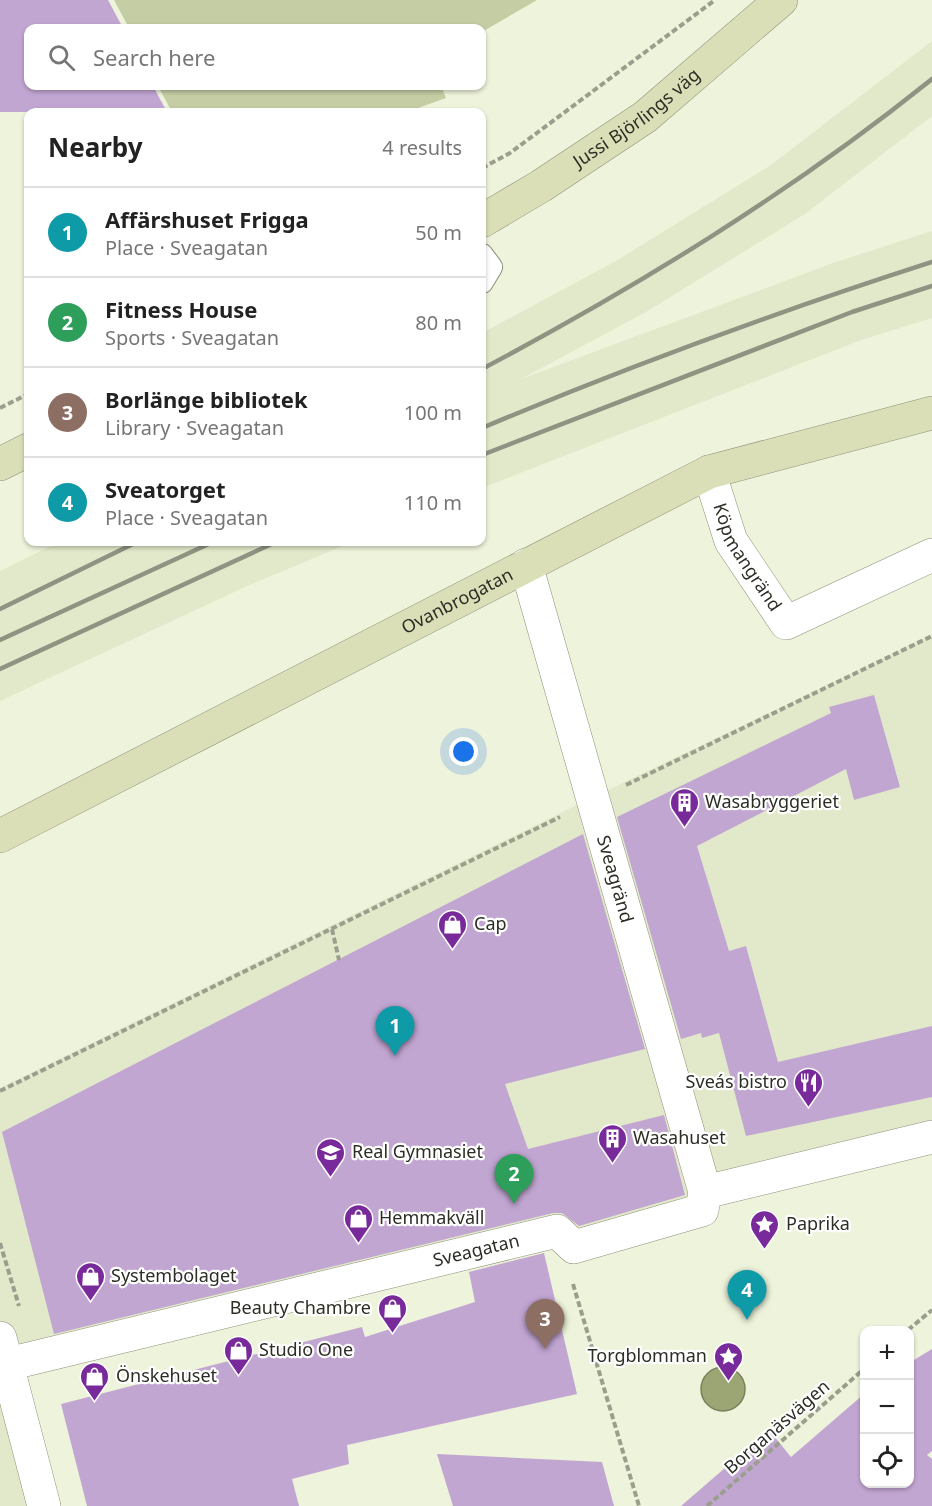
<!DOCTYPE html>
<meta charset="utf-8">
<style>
body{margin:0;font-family:"Noto Sans",sans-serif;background:#f6f6f6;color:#222}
.controls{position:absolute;right:18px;bottom:18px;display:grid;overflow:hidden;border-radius:12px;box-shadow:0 2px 4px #0004}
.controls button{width:54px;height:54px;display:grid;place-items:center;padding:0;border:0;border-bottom:2px solid #e0e0e0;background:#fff;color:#222;font:30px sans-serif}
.you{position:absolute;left:464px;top:752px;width:21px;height:21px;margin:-15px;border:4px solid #fff;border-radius:50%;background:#1a73e8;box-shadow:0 0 0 9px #1a73e833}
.badge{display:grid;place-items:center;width:39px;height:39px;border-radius:50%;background:#78299a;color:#fff;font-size:20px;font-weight:700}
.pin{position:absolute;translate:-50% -50px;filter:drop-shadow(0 2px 3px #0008)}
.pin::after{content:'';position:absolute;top:32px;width:21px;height:18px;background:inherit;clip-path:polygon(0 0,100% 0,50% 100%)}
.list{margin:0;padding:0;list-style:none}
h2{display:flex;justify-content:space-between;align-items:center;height:78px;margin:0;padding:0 24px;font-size:26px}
h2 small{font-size:20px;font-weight:400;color:#767676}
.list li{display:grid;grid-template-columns:39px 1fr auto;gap:18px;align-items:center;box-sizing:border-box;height:90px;padding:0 24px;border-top:2px solid #e0e0e0}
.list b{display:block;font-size:22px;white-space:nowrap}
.list p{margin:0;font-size:20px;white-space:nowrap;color:#767676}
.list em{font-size:20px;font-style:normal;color:#767676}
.icon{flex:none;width:33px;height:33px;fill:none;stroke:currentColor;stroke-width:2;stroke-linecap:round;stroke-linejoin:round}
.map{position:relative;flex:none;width:932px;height:1506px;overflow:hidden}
.search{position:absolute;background:#fff;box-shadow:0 2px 4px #0004;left:24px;top:24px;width:462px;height:66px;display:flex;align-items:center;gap:15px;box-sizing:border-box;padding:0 21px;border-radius:12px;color:#767676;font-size:22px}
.panel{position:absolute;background:#fff;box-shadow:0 2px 4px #0004;left:24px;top:108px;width:462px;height:438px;border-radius:12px}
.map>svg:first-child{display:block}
.built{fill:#e2e9ca}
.green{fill:#c5cda4}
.water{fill:#9ca574;stroke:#7a815c;stroke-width:1.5}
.building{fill:#c2a6d2}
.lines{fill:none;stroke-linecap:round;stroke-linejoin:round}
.lane-casing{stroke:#8d917b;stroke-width:24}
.street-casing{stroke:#8d917b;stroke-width:34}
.secondary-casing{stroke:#8d917b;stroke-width:34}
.path{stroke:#9a9e8c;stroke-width:4;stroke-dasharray:6 3;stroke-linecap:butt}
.lane{stroke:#fff;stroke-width:22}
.street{stroke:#fff;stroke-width:33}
.secondary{stroke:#dadfb8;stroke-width:33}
.rail{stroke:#8f9382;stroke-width:4.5}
.labels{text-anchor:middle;stroke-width:4.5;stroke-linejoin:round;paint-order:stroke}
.street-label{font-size:18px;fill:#2c2e25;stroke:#fff}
.poi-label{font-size:18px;fill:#2c2e25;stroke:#fff;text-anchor:start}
</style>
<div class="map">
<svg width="932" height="1506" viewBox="0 0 932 1506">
<rect width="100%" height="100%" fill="#eef3db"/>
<path class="built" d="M932,41v75l-127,98 -159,98 -125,67 312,-116 99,-32v87l-71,22 -379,148v-155l134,-72 155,-96z
M59,542h293l-107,45 -245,114v-130z
M932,635v502l-358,110 -17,-16 -549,132 36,143h-44v-418l589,-289z"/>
<path class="green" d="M114,0h423l-55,32v-4h-353z
M158,86h283l5,12 -39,14h-235z"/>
<path class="water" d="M701 1389a22 22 0 1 1 44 0a22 22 0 1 1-44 0Z"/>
<path class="building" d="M0,0h108l15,28h-95v58h125l14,26h-167z
M874,695l26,92 -46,13 -8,-31 -149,77 32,105 17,-5 32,116 154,-36v71l-186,39 -27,-103 -17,5 -1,-5 -20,6 -64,-222 214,-104 -2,-6z
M583,834l62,215 -140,35 23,65 136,-34 21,80 -106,31 -17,-13h-9l-499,121 -52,-202z
M544,1253l33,141 -230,51 2,19 -57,15 7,27h-212l-26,-102 301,-77 3,10 110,-35 -6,-30z
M932,1349v102l-5,4 5,4v47h-251l88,-76 22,27 73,-63v90h45v-121z
M437,1454l165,8 12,44h-161z"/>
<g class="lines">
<defs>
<path id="lane" d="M482,255l9,12 -9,15"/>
<g id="street">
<path id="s1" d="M709,472l22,69 55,82 146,-68"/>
<path d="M705,1192l227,-55"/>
<path d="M0,1338l44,168"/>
<path id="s2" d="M0,1366l557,-135 17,16 128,-37 3,-18 -179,-627"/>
</g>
<g id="secondary">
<path id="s3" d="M482,221l59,-35 104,-69 136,-117"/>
<path d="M0,464l28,-14"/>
<path id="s4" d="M0,836l709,-364 223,-59"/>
</g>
</defs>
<use href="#lane" class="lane-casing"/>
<use href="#street" class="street-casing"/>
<use href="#secondary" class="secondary-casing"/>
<path class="path" d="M482,168l28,-15 205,-153
M0,408l28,-14
M626,785l306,-149
M332,929l7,31
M0,1091l560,-274
M0,1243l19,63
M573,1284l66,222
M908,1330l24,-20
M707,1506l157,-137"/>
<use href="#lane" class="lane"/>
<use href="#street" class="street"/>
<use href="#secondary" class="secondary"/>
<path class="rail" d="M482,369c160,-85 308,-176 450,-290
M482,428c147,-62 298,-117 450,-166
M482,455l370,-143 80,-26
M0,609l137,-67
M0,640l213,-98
M0,669l276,-127"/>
</g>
<defs>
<symbol id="building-pin" viewBox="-11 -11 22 30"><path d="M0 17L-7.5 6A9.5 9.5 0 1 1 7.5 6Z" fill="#78299a" stroke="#fff"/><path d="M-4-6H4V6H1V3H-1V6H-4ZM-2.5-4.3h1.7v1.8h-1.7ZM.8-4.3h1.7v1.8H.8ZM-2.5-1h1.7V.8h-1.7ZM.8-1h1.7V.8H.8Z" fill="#fff"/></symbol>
<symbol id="shop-pin" viewBox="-11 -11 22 30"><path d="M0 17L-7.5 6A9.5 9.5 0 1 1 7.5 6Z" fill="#78299a" stroke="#fff"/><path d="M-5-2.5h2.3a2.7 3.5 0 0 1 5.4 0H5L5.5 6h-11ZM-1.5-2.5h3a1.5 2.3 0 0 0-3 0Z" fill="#fff"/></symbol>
<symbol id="restaurant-pin" viewBox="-11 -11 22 30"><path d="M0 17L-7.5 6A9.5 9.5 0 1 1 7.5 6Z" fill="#78299a" stroke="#fff"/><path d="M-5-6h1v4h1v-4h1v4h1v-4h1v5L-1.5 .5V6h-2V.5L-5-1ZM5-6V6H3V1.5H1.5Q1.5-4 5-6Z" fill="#fff"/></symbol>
<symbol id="school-pin" viewBox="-11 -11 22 30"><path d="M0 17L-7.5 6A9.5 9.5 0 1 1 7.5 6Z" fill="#78299a" stroke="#fff"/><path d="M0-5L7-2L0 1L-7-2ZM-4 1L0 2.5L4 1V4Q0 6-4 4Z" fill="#fff"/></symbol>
<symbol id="sight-pin" viewBox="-11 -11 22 30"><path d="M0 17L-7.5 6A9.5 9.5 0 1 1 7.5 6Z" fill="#78299a" stroke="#fff"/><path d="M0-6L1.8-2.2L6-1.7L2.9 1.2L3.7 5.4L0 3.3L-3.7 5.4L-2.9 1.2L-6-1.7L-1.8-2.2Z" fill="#fff"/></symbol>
</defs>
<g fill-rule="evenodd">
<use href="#building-pin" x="668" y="786" width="33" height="45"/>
<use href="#shop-pin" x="436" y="908" width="33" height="45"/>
<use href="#restaurant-pin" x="792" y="1066" width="33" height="45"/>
<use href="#building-pin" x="596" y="1122" width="33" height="45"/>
<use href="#school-pin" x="314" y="1136" width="33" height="45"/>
<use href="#shop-pin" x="342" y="1202" width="33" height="45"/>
<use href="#sight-pin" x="748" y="1208" width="33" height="45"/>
<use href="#shop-pin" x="74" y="1260" width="33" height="45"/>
<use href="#shop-pin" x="376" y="1292" width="33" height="45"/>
<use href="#shop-pin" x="222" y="1334" width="33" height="45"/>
<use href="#sight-pin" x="712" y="1340" width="33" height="45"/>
<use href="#shop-pin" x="78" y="1360" width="33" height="45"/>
</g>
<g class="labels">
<g class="street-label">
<text dy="6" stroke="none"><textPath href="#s3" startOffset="186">Jussi Björlings väg</textPath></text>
<text dy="6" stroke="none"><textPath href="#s1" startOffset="94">Köpmangränd</textPath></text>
<text dy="6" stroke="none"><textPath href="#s4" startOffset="514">Ovanbrogatan</textPath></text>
<text transform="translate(615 879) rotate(74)" y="6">Sveagränd</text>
<text dy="6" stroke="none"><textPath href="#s2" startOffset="490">Sveagatan</textPath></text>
<text transform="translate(777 1427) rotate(-41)" y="6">Borganäsvägen</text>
</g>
<g class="poi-label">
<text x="705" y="808">Wasabryggeriet</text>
<text x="474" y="930">Cap</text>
<text x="787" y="1088" text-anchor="end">Sveás bistro</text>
<text x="633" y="1144">Wasahuset</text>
<text x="352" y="1158">Real Gymnasiet</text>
<text x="379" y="1224">Hemmakväll</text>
<text x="786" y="1230">Paprika</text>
<text x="111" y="1282">Systembolaget</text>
<text x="371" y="1314" text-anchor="end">Beauty Chambre</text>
<text x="259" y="1356">Studio One</text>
<text x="707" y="1362" text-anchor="end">Torgblomman</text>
<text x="116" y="1382">Önskehuset</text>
</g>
</g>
</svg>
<div class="controls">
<button>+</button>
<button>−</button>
<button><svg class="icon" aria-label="locate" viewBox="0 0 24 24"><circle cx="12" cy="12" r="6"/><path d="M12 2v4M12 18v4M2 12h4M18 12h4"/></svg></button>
</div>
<div class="you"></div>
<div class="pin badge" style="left:395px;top:1056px;background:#0f9aa8">1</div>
<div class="pin badge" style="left:514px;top:1204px;background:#2e9e5b">2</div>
<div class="pin badge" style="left:545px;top:1349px;background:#8d6e63">3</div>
<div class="pin badge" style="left:747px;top:1320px;background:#0f9aa8">4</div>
<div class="search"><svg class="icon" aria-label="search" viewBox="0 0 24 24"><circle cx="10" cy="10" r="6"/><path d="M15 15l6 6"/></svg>Search here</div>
<section class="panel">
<h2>Nearby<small>4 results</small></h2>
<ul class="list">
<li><span class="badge" style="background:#0f9aa8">1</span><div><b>Affärshuset Frigga</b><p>Place · Sveagatan</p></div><em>50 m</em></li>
<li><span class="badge" style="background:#2e9e5b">2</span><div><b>Fitness House</b><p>Sports · Sveagatan</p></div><em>80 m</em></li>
<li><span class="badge" style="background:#8d6e63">3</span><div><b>Borlänge bibliotek</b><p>Library · Sveagatan</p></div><em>100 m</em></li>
<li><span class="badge" style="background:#0f9aa8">4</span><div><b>Sveatorget</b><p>Place · Sveagatan</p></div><em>110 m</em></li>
</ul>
</section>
</div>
